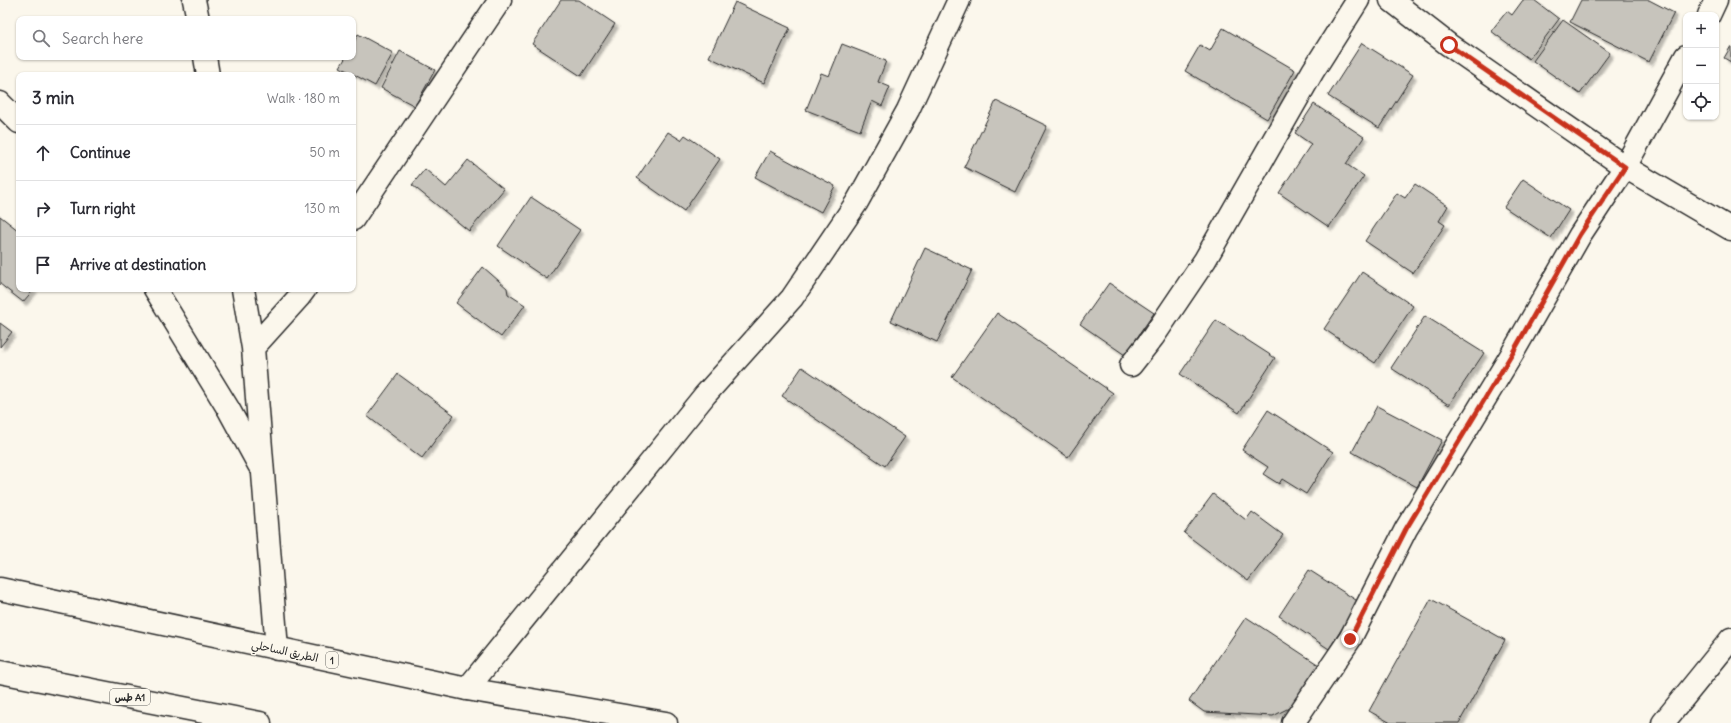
<!DOCTYPE html>
<meta charset="utf-8">
<style>
body{margin:0;font-family:Delius,"Playpen Sans Arabic",sans-serif;background:#f2f2f3;color:#2b2b33}
.controls{position:absolute;right:12px;top:12px;display:grid;overflow:hidden;border-radius:8px;box-shadow:0 1px 3px #0004}
.controls button{width:36px;height:36px;display:grid;place-items:center;padding:0;border:0;border-bottom:1px solid #e1e1e2;background:#fff;color:#2b2b33;font:20px sans-serif}
.stop{position:absolute;width:12px;height:12px;margin:-9px;border:3px solid #c8321e;border-radius:50%;background:#fff}
.stop.end{background:#c8321e;border-color:#fff;box-shadow:0 1px 4px #0008}
.list{margin:0;padding:0;list-style:none}
h2{display:flex;justify-content:space-between;align-items:center;height:52px;margin:0;padding:0 16px;font-size:17px}
h2 small{font-size:13px;font-weight:400;color:#7c7c81}
.list li{display:grid;grid-template-columns:26px 1fr auto;gap:12px;align-items:center;box-sizing:border-box;height:56px;padding:0 16px;border-top:1px solid #e1e1e2}
.list b{display:block;font-size:15px;white-space:nowrap}
.list em{font-size:13px;font-style:normal;color:#7c7c81}
.icon{flex:none;width:22px;height:22px;fill:none;stroke:currentColor;stroke-width:2;stroke-linecap:round;stroke-linejoin:round}
.map{position:relative;flex:none;width:1731px;height:723px;overflow:hidden}
.search{position:absolute;background:#fff;box-shadow:0 1px 3px #0004;left:16px;top:16px;width:340px;height:44px;display:flex;align-items:center;gap:10px;box-sizing:border-box;padding:0 14px;border-radius:8px;color:#7c7c81;font-size:15px}
.panel{position:absolute;background:#fff;box-shadow:0 1px 3px #0004;left:16px;top:72px;width:340px;height:220px;border-radius:8px}
.map>svg:first-child{display:block}
.building{fill:#c7c4bc;stroke:#2b2b2b;filter:url(#shadow)}
.lines{fill:none;stroke-linecap:round;stroke-linejoin:round}
.street-casing{stroke:#2b2b2b;stroke-width:25}
.highway-casing{stroke:#2b2b2b;stroke-width:25}
.street{stroke:#fbf7ec;stroke-width:22}
.highway{stroke:#fbf7ec;stroke-width:22}
.route{stroke:#c8321e;stroke-width:5}
.labels{text-anchor:middle;stroke-width:3;stroke-linejoin:round;paint-order:stroke}
.shield{fill:#fbf7ec;stroke:#696865;stroke-width:1}
.shield-label{font-size:10px;font-weight:bold;fill:#2b2b2b}
.street-label{font-size:11px;fill:#2b2b2b;stroke:#fbf7ec}
</style>
<div class="map">
<svg width="1731" height="723" viewBox="0 0 1731 723">
<defs>
<filter id="shadow"><feDropShadow dx="3.5" dy="3.5" stdDeviation="1" flood-color="#0004"/></filter>
</defs>
<rect width="100%" height="100%" fill="#fbf7ec"/>
<filter id="ink" filterUnits="userSpaceOnUse"><feTurbulence type="fractalNoise" baseFrequency=".025" numOctaves="2"/><feDisplacementMap in="SourceGraphic" scale="8" xChannelSelector="R" yChannelSelector="G"/><feConvolveMatrix kernelMatrix="1 2 1 2 8 2 1 2 1" color-interpolation-filters="sRGB"/></filter>
<g filter="url(#ink)">
<path class="building" d="M561,0h18l36,24 -34,52 -49,-32z
M1523,0h11l25,19 -30,40 -38,-28 16,-20 5,4z
M1581,0h68l25,13 -25,49 -79,-40z
M735,2l55,26 -26,55 -55,-26z
M1563,20l47,33 -30,41 -47,-33z
M1223,28l72,42 -28,49 -82,-48 15,-26 10,6z
M358,34l35,19 -18,33 -35,-19 6,-10h7v-13z
M1362,43l51,32 -34,53 -51,-32z
M842,44l44,17 -8,21 12,5 -8,19 -10,-5 -12,30 -54,-21 15,-37 8,3z
M1731,46v16l-7,-4z
M400,51l35,19 -20,36 -34,-18z
M996,101l51,25 -32,66 -51,-25z
M1314,104l50,33 -18,27 18,12 -35,51 -50,-34 32,-49 -16,-11z
M668,132l13,8 4,-5 35,24 -36,52 -47,-33z
M770,151l65,35 -14,26 -66,-35z
M468,160l36,29 -35,42 -57,-46 13,-16 21,18z
M1523,179l46,31 -18,28 -47,-31z
M1415,184l33,22 -9,15 6,4 -32,48 -48,-32 32,-48 8,5z
M531,197l49,33 -33,49 -49,-33z
M0,216l19,15v58h15l-11,13 -23,-18z
M925,248l47,22 -35,72 -46,-21z
M483,267l24,21 1,6 17,11 -24,32 -45,-34z
M1362,272l51,34 -38,57 -51,-34z
M1109,283l45,30 -29,42 -45,-31z
M997,313l116,80 -45,64 -116,-80z
M1425,316l59,37 -35,52 -58,-37z
M1216,320l59,38 -36,55 -59,-39z
M0,323l12,9 -12,15z
M802,367l103,70 -20,29 -103,-70z
M398,374l56,41 -32,43 -55,-42z
M1377,406l65,34 -25,47 -65,-35z
M1268,410l65,42 -27,42 -24,-15 -3,5 -16,-10 5,-7 -26,-17z
M1213,494l33,26 6,-8 31,23 -35,46 -64,-48z
M1309,570l50,32 -30,47 -50,-33z
M1431,599l74,41 -46,83h-68l-22,-12z
M1246,617l82,54 -19,27 -36,18 -69,-4 -15,-11z"/>
<g class="lines">
<defs>
<path id="street" d="M194,0l4,19
M1391,0l58,45 176,122 106,62
M1709,15l7,-15
M205,57l3,18
M0,103l19,19
M353,219l147,-219
M155,289l74,121 30,55
M243,289l10,59 24,301
M253,348l46,-51 6,-8
M1131,365l22,-28 52,-77 108,-189 45,-71
M467,689l238,-294 87,-97 65,-96 51,-92 51,-110
M1293,723l57,-84 56,-110 106,-175 68,-119 45,-68 61,-111
M1663,723l68,-84"/>
<path id="highway" d="M0,589l467,100 199,34
M0,672l260,51"/>
</defs>
<use href="#street" class="street-casing"/>
<use href="#highway" class="highway-casing"/>
<use href="#street" class="street"/>
<use href="#highway" class="highway"/>
</g>
</g>
<g class="lines" filter="url(#ink)">
<path class="route" d="M1350,639l56,-110 106,-175 68,-120 45,-67 -176,-122"/>
</g>
<g class="labels">
<g class="shield">
<rect x="326" y="652" width="12" height="16" rx="3"/>
<rect x="110" y="689" width="40" height="16" rx="3"/>
</g>
<g class="shield-label">
<text x="332" y="664">1</text>
<text x="130" y="701">طس A1</text>
</g>
<g class="street-label">
<text transform="translate(285 651) rotate(12)" y="4">الطريق الساحلي</text>
</g>
</g>
</svg>
<div class="controls">
<button>+</button>
<button>−</button>
<button><svg class="icon" aria-label="locate" viewBox="0 0 24 24"><circle cx="12" cy="12" r="6"/><path d="M12 2v4M12 18v4M2 12h4M18 12h4"/></svg></button>
</div>
<div class="stop" style="left:1449px;top:45px"></div>
<div class="stop end" style="left:1350px;top:639px"></div>
<div class="search"><svg class="icon" aria-label="search" viewBox="0 0 24 24"><circle cx="10" cy="10" r="6"/><path d="M15 15l6 6"/></svg>Search here</div>
<section class="panel">
<h2>3 min<small>Walk · 180 m</small></h2>
<ul class="list">
<li><svg class="icon" aria-label="ahead" viewBox="0 0 24 24"><path d="M12 20V5M6 11l6-6 6 6"/></svg><div><b>Continue</b></div><em>50 m</em></li>
<li><svg class="icon" aria-label="right" viewBox="0 0 24 24"><path d="M7 20v-9h11M14 6l5 5-5 5"/></svg><div><b>Turn right</b></div><em>130 m</em></li>
<li><svg class="icon" aria-label="arrive" viewBox="0 0 24 24"><path d="M6 21V4h12l-3 4 3 4H6"/></svg><div><b>Arrive at destination</b></div></li>
</ul>
</section>
</div>
